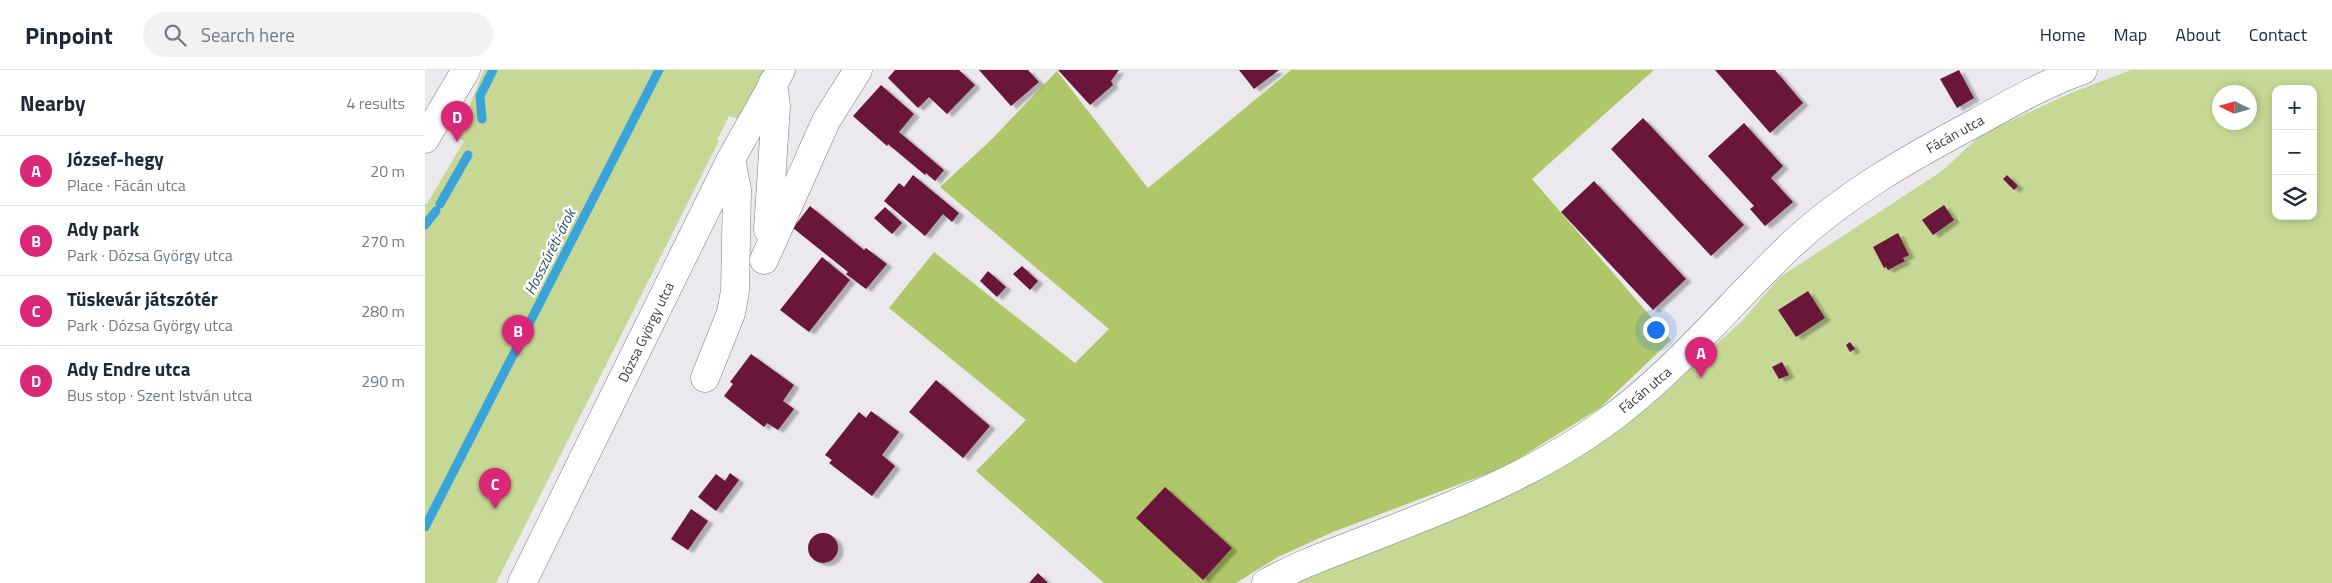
<!DOCTYPE html>
<meta charset="utf-8">
<style>
body{margin:0;font-family:"Titillium Web",sans-serif;background:#f2f2f3;color:#1f2937}
.controls{position:absolute;right:15px;top:15px;display:grid;overflow:hidden;border-radius:10px;box-shadow:0 2px 8px #0003}
.controls button{width:45px;height:45px;display:grid;place-items:center;padding:0;border:0;border-bottom:1px solid #e0e1e3;background:#fff;color:#1f2937;font:25px sans-serif}
.compass{position:absolute;left:1787px;top:15px;width:45px;height:45px;border-radius:50%;background:#fff;box-shadow:0 2px 8px #0003;rotate:275deg}
.you{position:absolute;left:1230px;top:259px;width:18px;height:18px;margin:-12px;border:4px solid #fff;border-radius:50%;background:#1a73e8;box-shadow:0 0 0 8px #1a73e833}
.badge{display:grid;place-items:center;width:32px;height:32px;border-radius:50%;background:#db2777;color:#fff;font-size:16px;font-weight:700}
.pin{position:absolute;translate:-50% -41px;filter:drop-shadow(0 1px 2px #0008)}
.pin::after{content:'';position:absolute;top:26px;width:18px;height:15px;background:inherit;clip-path:polygon(0 0,100% 0,50% 100%)}
.list{margin:0;padding:0;list-style:none}
h2{display:flex;justify-content:space-between;align-items:center;height:65px;margin:0;padding:0 20px;font-size:21px}
h2 small{font-size:16px;font-weight:400;color:#747a83}
.list li{display:grid;grid-template-columns:32px 1fr auto;gap:15px;align-items:center;box-sizing:border-box;height:70px;padding:0 20px;border-top:1px solid #e0e1e3}
.list b{display:block;font-size:19px;white-space:nowrap}
.list p{margin:0;font-size:16px;white-space:nowrap;color:#747a83}
.list em{font-size:16px;font-style:normal;color:#747a83}
.icon{flex:none;width:28px;height:28px;fill:none;stroke:currentColor;stroke-width:2;stroke-linecap:round;stroke-linejoin:round}
.map{position:relative;flex:none;width:1907px;height:513px;overflow:hidden}
header{display:flex;align-items:center;gap:30px;box-sizing:border-box;height:70px;padding:0 25px;background:#fff;border-bottom:1px solid #e0e1e3}
header strong{font-size:24px}
nav{display:flex;gap:28px;margin-inline-start:auto;font-size:18px}
.search{width:350px;height:45px;background:#f2f2f3;display:flex;align-items:center;gap:12px;box-sizing:border-box;padding:0 18px;border-radius:28px;color:#747a83;font-size:19px}
main{display:flex}
aside{flex:1;background:#fff}
.map>svg:first-child{display:block}
.green{fill:#c6d894;fill-rule:evenodd}
.forest{fill:#b0c769}
.lines{fill:none;stroke-linecap:round;stroke-linejoin:round}
.stream{stroke:#38a4d9;stroke-width:9}
.building{fill:#6a143a;filter:url(#shadow)}
.minor-casing{stroke:#7d7b80;stroke-width:29}
.major-casing{stroke:#7d7b80;stroke-width:29}
.minor{stroke:#fff;stroke-width:28}
.major{stroke:#fff;stroke-width:28}
.labels{text-anchor:middle;stroke-width:5;stroke-linejoin:round;paint-order:stroke}
.street-label{font-size:14px;fill:#39383a;stroke:#fff}
.water-label{font-size:15px;font-style:italic;fill:#244f66;stroke:#fff}
</style>
<header>
<strong>Pinpoint</strong>
<div class="search"><svg class="icon" aria-label="search" viewBox="0 0 24 24"><circle cx="10" cy="10" r="6"/><path d="M15 15l6 6"/></svg>Search here</div>
<nav><a>Home</a><a>Map</a><a>About</a><a>Contact</a></nav>
</header>
<main>
<aside>
<h2>Nearby<small>4 results</small></h2>
<ul class="list">
<li><span class="badge">A</span><div><b>József-hegy</b><p>Place · Fácán utca</p></div><em>20 m</em></li>
<li><span class="badge">B</span><div><b>Ady park</b><p>Park · Dózsa György utca</p></div><em>270 m</em></li>
<li><span class="badge">C</span><div><b>Tüskevár játszótér</b><p>Park · Dózsa György utca</p></div><em>280 m</em></li>
<li><span class="badge">D</span><div><b>Ady Endre utca</b><p>Bus stop · Szent István utca</p></div><em>290 m</em></li>
</ul>
</aside>
<div class="map">
<svg width="1907" height="513" viewBox="0 0 1907 513">
<defs>
<filter id="shadow"><feDropShadow dx="5.5" dy="3" stdDeviation="1" flood-color="#0004"/></filter>
</defs>
<rect width="100%" height="100%" fill="#ebe9ee"/>
<path class="green" d="M59,0h284l-29,49 -10,-3 -12,24 2,1 -223,442h-71v-380l2,1 37,-63 -7,-4z
M1706,0h201v513h-1046l276,-117 62,-39 118,-106 38,-44 162,-106 40,-37 91,-42zM1851,19h37v127h-37zM1794,22h30v30h-30z"/>
<path class="forest" d="M866,0h363l-122,109 139,161 -71,68 -95,59 -172,65 -55,25 -42,26h-132l-128,-112 50,-51 -137,-112 45,-56 141,111 34,-34 -169,-142 50,-46 67,-70 91,117z"/>
<g class="lines">
<path class="stream" d="M57,49l-2,-23 13,-26
M15,134l28,-49
M0,155l11,-14
M0,457l234,-457"/>
</g>
<path class="building" d="M470,0h64l16,15 -28,29 -18,-17 -11,11 -30,-30z
M554,0h49l11,12 -28,24z
M633,0h61l-8,11 2,4 -23,20z
M814,0h40l-25,19z
M1290,0h60l28,33 -33,30z
M1534,0l15,28 -17,10 -17,-29z
M456,15l33,29 -15,18 45,38 -9,11 -9,-8 -1,2 -37,-31 -1,2 -34,-30z
M1218,48l101,107 -33,31 -100,-107z
M1319,53l39,43 -12,12 22,24 -28,24 -15,-17 4,-3 -46,-50z
M488,105l46,38 -7,9 -9,-8 -18,22 -41,-35 15,-18 5,4z
M1582,105l11,11 -4,4 -11,-11z
M1169,111l92,98 -33,31 -92,-98z
M1519,135l10,15 -21,15 -11,-15z
M385,136l54,44 2,-2 21,16 -21,25 -20,-15 2,-2 -55,-44z
M460,137l17,16 -10,11 -18,-16z
M1473,163l11,22 -6,3 2,3 -17,9 -2,-3 -2,1 -11,-21z
M397,187l28,23 -41,52 -29,-22z
M597,196l16,15 -8,9 -17,-16z
M563,201l18,16 -9,10 -17,-16z
M1383,221l17,27 -29,19 -18,-27z
M1425,272l5,7 -5,3 -4,-7z
M326,284l43,31 -11,16 11,8 -16,21 -11,-7 -3,4 -40,-31 9,-12 -3,-2z
M1357,292l7,13 -10,4 -7,-12z
M511,310l54,46 -27,32 -54,-46z
M446,341l28,21 -17,23 13,11 -23,30 -43,-33 3,-3 -7,-5 34,-43 7,6z
M305,403l9,7 -23,31 -18,-14 18,-23 9,7z
M740,417l67,61 -29,32 -67,-62z
M266,439l17,12 -20,29 -17,-11z
M383 478a15 15 0 1 1 30 0a15 15 0 1 1-30 0Z
M613,503l10,10h-19z"/>
<g class="lines">
<defs>
<path id="minor" d="M348,162l-5,-2 8,-124 -3,-24
M339,190l62,-139 32,-51
M280,308l26,-65 4,-22 2,-101 -6,-31
M97,513l209,-424 50,-89
M841,513c37,-21 78,-34 117,-50 77,-30 152,-60 219,-108 72,-51 125,-119 188,-179 55,-52 121,-89 187,-124 34,-19 69,-39 106,-52"/>
<path id="major" d="M0,69l41,-69"/>
</defs>
<use href="#minor" class="minor-casing"/>
<use href="#major" class="major-casing"/>
<use href="#minor" class="minor"/>
<use href="#major" class="major"/>
</g>
<g class="labels">
<g class="street-label">
<text transform="translate(1530 64) rotate(-29)" y="5">Fácán utca</text>
<text transform="translate(221 262) rotate(-64)" y="5">Dózsa György utca</text>
<text transform="translate(1220 320) rotate(-40)" y="5">Fácán utca</text>
</g>
<g class="water-label">
<text transform="translate(125 182) rotate(-63)" y="5">Hosszúréti-árok</text>
</g>
</g>
</svg>
<div class="controls">
<button>+</button>
<button>−</button>
<button><svg class="icon" aria-label="layers" viewBox="0 0 24 24"><path d="M12 4l9 5-9 5-9-5zM3 14l9 5 9-5"/></svg></button>
</div>
<svg class="compass" viewBox="-18 -18 36 36"><path d="M0-13l5 13h-10z" fill="#e53935"/><path d="M0 13l5-13h-10z" fill="#747a83"/></svg>
<div class="you"></div>
<div class="pin badge" style="left:1276px;top:308px">A</div>
<div class="pin badge" style="left:93px;top:286px">B</div>
<div class="pin badge" style="left:70px;top:439px">C</div>
<div class="pin badge" style="left:32px;top:72px">D</div>
</div>
</main>
